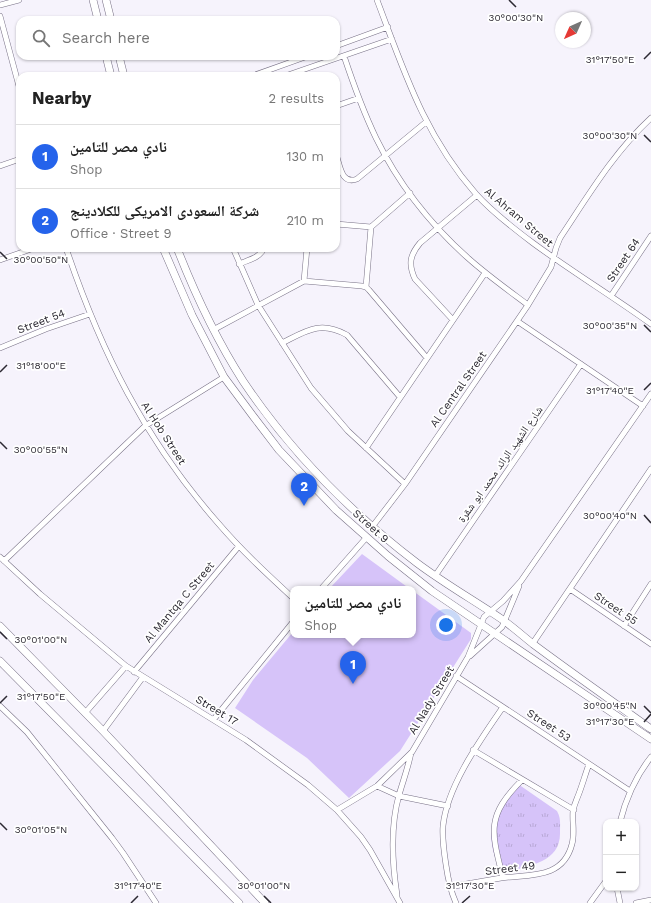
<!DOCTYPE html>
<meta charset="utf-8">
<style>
body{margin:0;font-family:"Work Sans","Noto Naskh Arabic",sans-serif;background:#f2f2f2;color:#222}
.controls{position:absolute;right:12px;bottom:12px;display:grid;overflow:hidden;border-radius:8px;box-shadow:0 1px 3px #0004}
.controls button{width:36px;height:36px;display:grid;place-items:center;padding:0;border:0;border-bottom:1px solid #e0e0e0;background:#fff;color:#222;font:20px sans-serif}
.compass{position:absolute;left:555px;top:12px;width:36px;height:36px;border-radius:50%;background:#fff;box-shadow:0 1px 3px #0004;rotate:225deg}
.you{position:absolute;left:446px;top:625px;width:14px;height:14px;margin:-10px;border:3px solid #fff;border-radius:50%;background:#1a73e8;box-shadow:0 0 0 6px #1a73e833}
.badge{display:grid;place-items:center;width:26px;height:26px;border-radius:50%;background:#2563eb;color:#fff;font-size:13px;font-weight:700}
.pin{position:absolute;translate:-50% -33px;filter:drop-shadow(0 1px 2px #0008)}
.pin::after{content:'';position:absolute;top:21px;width:14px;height:12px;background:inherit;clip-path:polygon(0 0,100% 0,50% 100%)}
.popup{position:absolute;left:290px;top:586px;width:126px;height:52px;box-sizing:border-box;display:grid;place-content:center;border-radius:8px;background:#fff;filter:drop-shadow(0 1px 3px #0005);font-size:13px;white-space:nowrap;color:#767676}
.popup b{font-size:15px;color:#222}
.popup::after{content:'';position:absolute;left:50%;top:100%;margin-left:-8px;border:8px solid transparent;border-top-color:#fff}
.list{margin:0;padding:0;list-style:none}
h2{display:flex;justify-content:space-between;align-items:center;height:52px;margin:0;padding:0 16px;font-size:17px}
h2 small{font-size:13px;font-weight:400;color:#767676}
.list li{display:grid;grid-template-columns:26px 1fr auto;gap:12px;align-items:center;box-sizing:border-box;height:64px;padding:0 16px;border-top:1px solid #e0e0e0}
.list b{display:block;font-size:15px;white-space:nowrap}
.list p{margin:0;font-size:13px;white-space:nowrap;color:#767676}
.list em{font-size:13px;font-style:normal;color:#767676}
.icon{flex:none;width:22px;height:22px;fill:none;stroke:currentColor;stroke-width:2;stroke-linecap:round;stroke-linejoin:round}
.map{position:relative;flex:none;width:651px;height:903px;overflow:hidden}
.search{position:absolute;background:#fff;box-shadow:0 1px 3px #0004;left:16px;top:16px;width:324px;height:44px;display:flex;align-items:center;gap:10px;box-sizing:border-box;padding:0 14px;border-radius:12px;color:#767676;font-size:15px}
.panel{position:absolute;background:#fff;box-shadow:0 1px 3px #0004;left:16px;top:72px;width:324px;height:180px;border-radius:12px}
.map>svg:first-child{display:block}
.grass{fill:url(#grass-tufts)}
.garden{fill:#d6c3f9}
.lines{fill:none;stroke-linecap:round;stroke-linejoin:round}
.street-casing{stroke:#787186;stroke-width:6}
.secondary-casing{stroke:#787186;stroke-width:8}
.street{stroke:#fff;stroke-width:5}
.secondary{stroke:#fff;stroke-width:7}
.ticks{fill:none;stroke:#2c2932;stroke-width:1.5}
.labels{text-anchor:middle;stroke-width:3.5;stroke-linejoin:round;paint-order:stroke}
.street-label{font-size:11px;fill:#2c2932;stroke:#fff}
.ticks-label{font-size:10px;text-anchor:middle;fill:#2c2932;stroke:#fff;stroke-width:3.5;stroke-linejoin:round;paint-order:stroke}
</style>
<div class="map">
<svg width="651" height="903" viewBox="0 0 651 903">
<defs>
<pattern id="grass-tufts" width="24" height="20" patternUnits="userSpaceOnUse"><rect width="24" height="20" fill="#d6c3f9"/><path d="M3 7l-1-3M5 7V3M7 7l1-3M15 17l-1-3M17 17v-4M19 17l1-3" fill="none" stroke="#b8a8d6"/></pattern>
</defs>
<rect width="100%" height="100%" fill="#f6f3fc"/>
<path class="grass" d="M518,784l39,27c4,7 3,13 3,21 1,30 -30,33 -52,40 -9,-1 -10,-7 -13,-15 -11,-33 5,-48 23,-73z"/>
<path class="garden" d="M362,554l48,35h-81z
M413,591l58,42v6l-71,112 -51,47 -42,-40 -72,-50 18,-28 40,-48v3h120z"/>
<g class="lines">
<defs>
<path id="street" d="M377,0c27,71 47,135 99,194 16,18 37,34 57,49 38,28 79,53 118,81
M0,5l19,-5
M0,16l20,74
M336,46l52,-19
M344,56c9,27 19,55 32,82 22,45 55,87 92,120 19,17 40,32 60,47
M252,76l56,-20
M285,76l107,-37
M336,106l23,-8
M336,154c4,11 5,31 21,25l69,-57
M0,166l20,-7
M336,224l35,3
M66,248c35,104 79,192 152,275 23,27 49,51 75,75
M233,248l25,57 53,83 37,43 57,53
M0,260l34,-12
M239,264c9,-4 21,-6 25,-16
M304,281l3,-33
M366,287l5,-60 39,-34
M611,296l40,-60
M453,320l-38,-41c-7,-15 -5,-24 5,-36l57,-48
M517,321l126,85
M213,330l91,-49 58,5 4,1 3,3 58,68
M282,343c24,-12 38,-23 65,-8l53,62
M0,348l46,-19 44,-15
M366,448l119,-175
M372,527l33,-43 123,-179 23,-38 5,-19 4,-10c28,-42 54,-86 91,-120
M0,557l40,37 86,72 120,74 62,45 29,25 24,27 9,13 30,53
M4,561l141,-135 79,-49
M435,576l146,-212
M321,589l45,-51
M570,589l81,55
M624,626l27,-42
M533,643l118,-174
M470,656l32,-29 17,-41
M134,672l105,-126
M456,676l174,115
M0,706l27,26 85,106 11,15 33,50
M85,713l41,-47
M214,719l79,-97
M103,731l40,-54
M473,750l101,60
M377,786l22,10 49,10
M337,810l40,-24 35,-34 56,-95 16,-40 19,-16 18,-20 130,-187
M620,822c6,-24 16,-46 31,-65
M503,878c-12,-47 -17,-62 19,-98
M449,887c17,-3 35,-6 52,-9 27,-4 62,2 71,-34 3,-11 0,-22 1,-33 1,-6 3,-10 5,-15 4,-10 7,-21 11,-32
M617,888l3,15
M397,895c-5,-33 -7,-68 2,-100 4,-14 9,-27 12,-42
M456,903c-6,-13 -8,-24 -10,-38 -2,-13 -4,-26 -3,-39 4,-40 38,-87 60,-119
M590,903l16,-22
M636,903l15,-3"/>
<path id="secondary" d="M93,0l5,20
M106,0l5,20
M106,56l5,20
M119,56l5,20
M163,248l29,67 32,62 29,39 26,34 57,60 52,46 44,35 219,148
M177,248c18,46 39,91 66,133 47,70 107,131 174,182 28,21 58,38 86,57 11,8 20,16 30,24 39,29 79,57 118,85
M0,626l103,105 162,172
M0,661l239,242"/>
</defs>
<use href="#street" class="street-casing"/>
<use href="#secondary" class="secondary-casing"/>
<use href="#street" class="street"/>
<use href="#secondary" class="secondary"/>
</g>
<path class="ticks" d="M509,0l7,7M644,59l7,-7M644,135l7,7M0,252l7,7M644,325l7,7M0,372l7,-7M644,390l7,-7M0,442l7,7M644,515l7,8M0,632l7,7M0,703l7,-7M644,706l7,7M644,722l7,-8M0,823l7,7M264,896l7,7M131,903l7,-7M462,903l8,-7"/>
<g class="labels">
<g class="street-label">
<text transform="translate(519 217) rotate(40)" y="4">Al Ahram Street</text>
<text transform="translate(623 260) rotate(-56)" y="4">Street 64</text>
<text transform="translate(41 321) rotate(-21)" y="4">Street 54</text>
<text transform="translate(458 389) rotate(-55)" y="4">Al Central Street</text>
<text transform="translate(164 433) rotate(57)" y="4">Al Hob Street</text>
<text transform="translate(500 464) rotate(-55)" y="4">شارع الشهيد الرائد محمد ابو شقرة</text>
<text transform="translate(371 526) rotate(42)" y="4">Street 9</text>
<text transform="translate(179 602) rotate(-50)" y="4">Al Mantqa C Street</text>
<text transform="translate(616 608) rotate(34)" y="4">Street 55</text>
<text transform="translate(431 700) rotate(-59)" y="4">Al Nady Street</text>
<text transform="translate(217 710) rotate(31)" y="4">Street 17</text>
<text transform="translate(549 725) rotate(33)" y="4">Street 53</text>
<text transform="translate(510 868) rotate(-7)" y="4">Street 49</text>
</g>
</g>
<g class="ticks-label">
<text x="516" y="21">30°00'30"N</text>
<text x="610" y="63">31°17'50"E</text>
<text x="610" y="139">30°00'30"N</text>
<text x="41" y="263">30°00'50"N</text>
<text x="610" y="329">30°00'35"N</text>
<text x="41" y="369">31°18'00"E</text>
<text x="610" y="394">31°17'40"E</text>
<text x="41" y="453">30°00'55"N</text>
<text x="610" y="519">30°00'40"N</text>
<text x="41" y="643">30°01'00"N</text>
<text x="41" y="700">31°17'50"E</text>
<text x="610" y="709">30°00'45"N</text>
<text x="610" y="725">31°17'30"E</text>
<text x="41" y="833">30°01'05"N</text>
<text x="138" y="889">31°17'40"E</text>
<text x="470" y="889">31°17'30"E</text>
<text x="264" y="889">30°01'00"N</text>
</g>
</svg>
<div class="controls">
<button>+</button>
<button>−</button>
</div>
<svg class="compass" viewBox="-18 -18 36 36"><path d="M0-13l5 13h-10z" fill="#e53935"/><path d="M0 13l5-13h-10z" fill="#767676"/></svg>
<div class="you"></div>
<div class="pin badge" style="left:353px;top:684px">1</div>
<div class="popup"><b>نادي مصر للتامين</b>Shop</div>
<div class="pin badge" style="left:304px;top:506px">2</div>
<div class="search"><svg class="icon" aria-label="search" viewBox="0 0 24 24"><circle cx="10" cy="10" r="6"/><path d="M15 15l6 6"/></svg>Search here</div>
<section class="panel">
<h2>Nearby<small>2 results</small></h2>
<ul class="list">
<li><span class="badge">1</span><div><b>نادي مصر للتامين</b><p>Shop</p></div><em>130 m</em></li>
<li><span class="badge">2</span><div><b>شركة السعودى الامريكى للكلادينج</b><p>Office · Street 9</p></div><em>210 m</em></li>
</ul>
</section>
</div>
